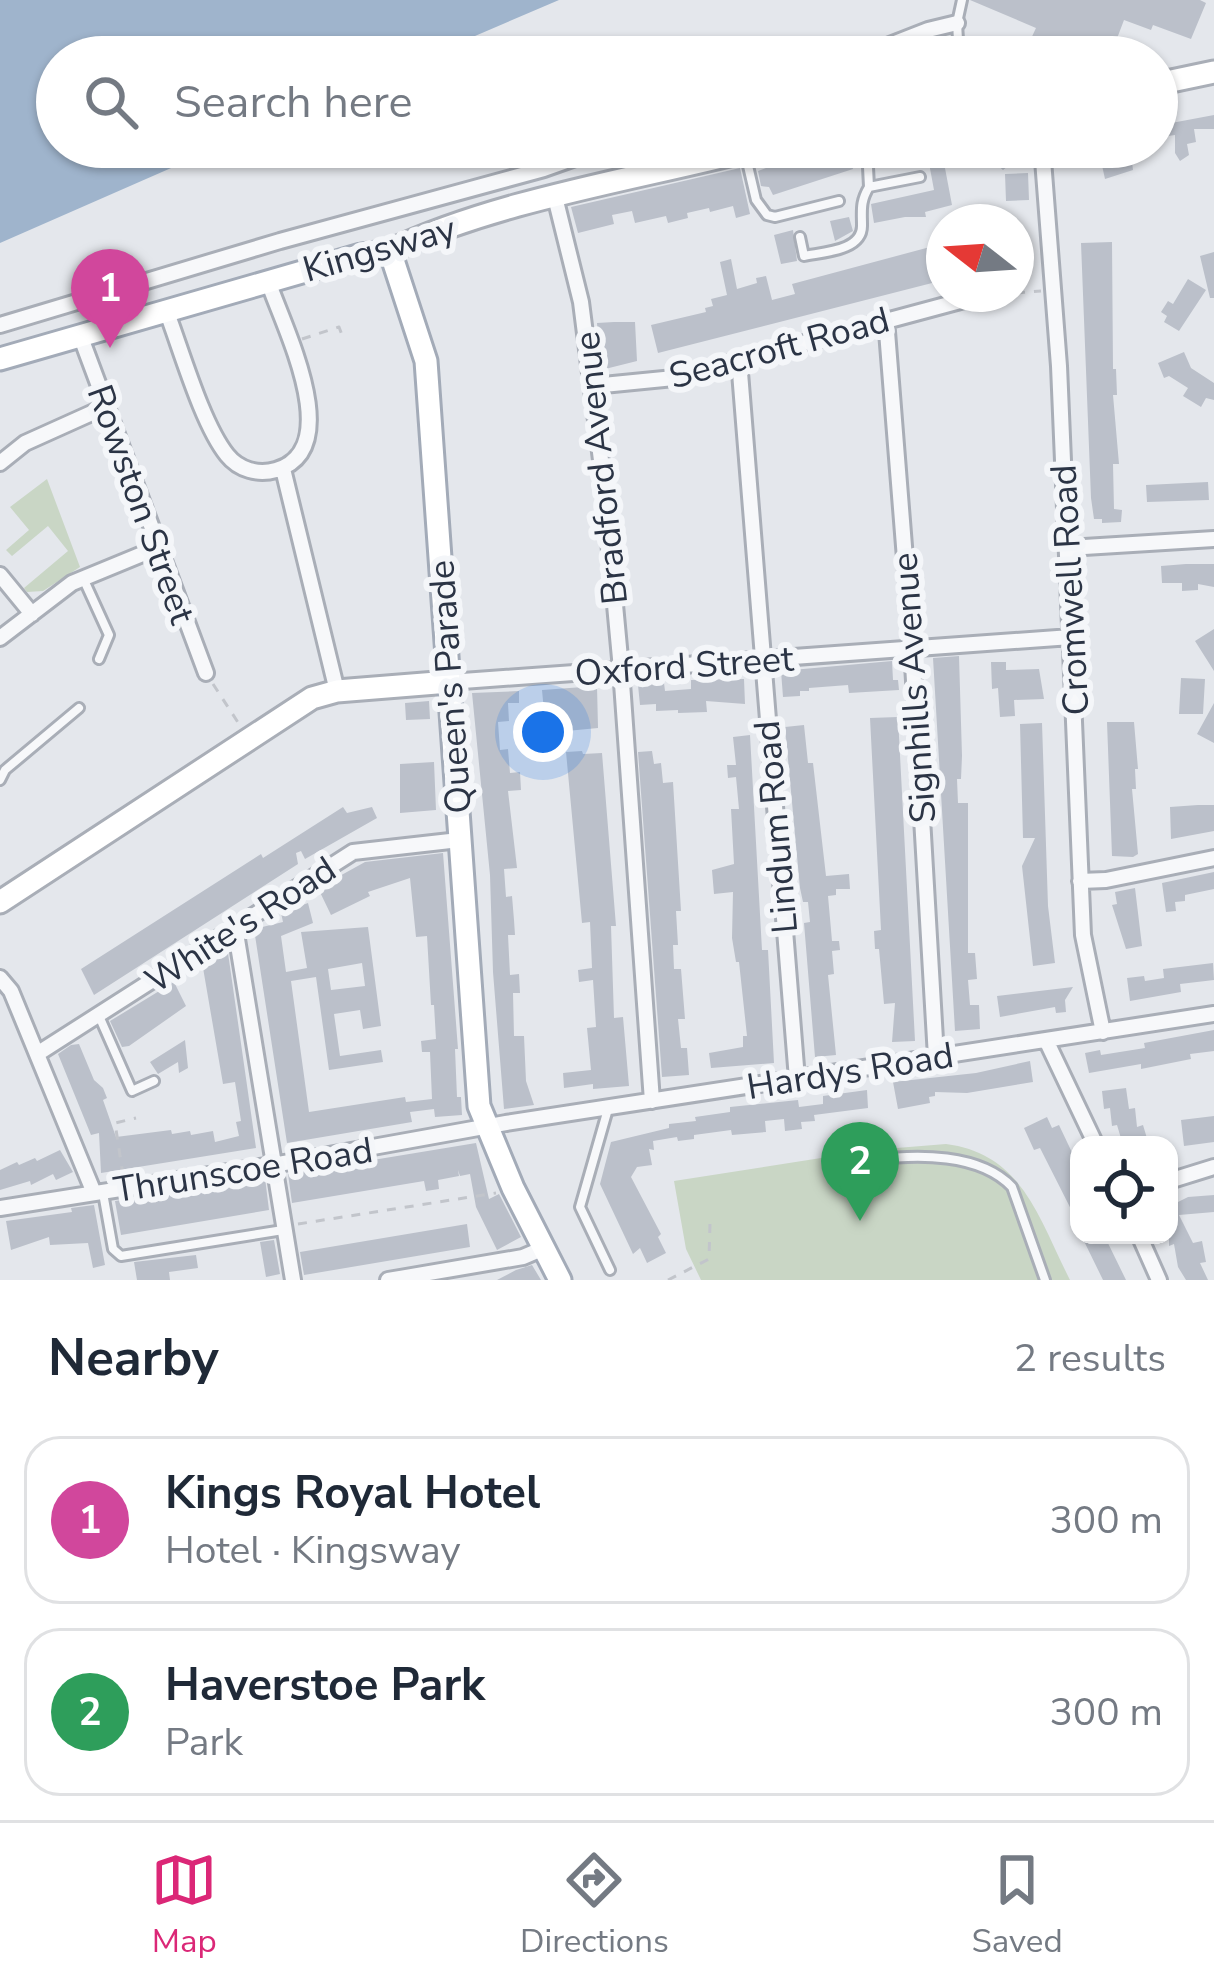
<!DOCTYPE html>
<meta charset="utf-8">
<style>
body{margin:0;font-family:"Nunito Sans",sans-serif;background:#f6f6f7;color:#1f2937}
.controls{position:absolute;right:36px;bottom:36px;display:grid;overflow:hidden;border-radius:24px;box-shadow:0 3px 9px #0004}
.controls button{width:108px;height:108px;display:grid;place-items:center;padding:0;border:0;border-bottom:3px solid #e0e1e3;background:#fff;color:#1f2937;font:60px sans-serif}
.compass{position:absolute;left:926px;top:204px;width:108px;height:108px;border-radius:50%;background:#fff;box-shadow:0 3px 9px #0004;rotate:287deg}
.you{position:absolute;left:543px;top:732px;width:42px;height:42px;margin:-30px;border:9px solid #fff;border-radius:50%;background:#1a73e8;box-shadow:0 0 0 18px #1a73e833}
.badge{display:grid;place-items:center;width:78px;height:78px;border-radius:50%;background:#db2777;color:#fff;font-size:39px;font-weight:700}
.pin{position:absolute;translate:-50% -99px;filter:drop-shadow(0 3px 6px #0008)}
.pin::after{content:'';position:absolute;top:63px;width:42px;height:36px;background:inherit;clip-path:polygon(0 0,100% 0,50% 100%)}
.list{margin:0;padding:0;list-style:none}
h2{display:flex;justify-content:space-between;align-items:center;height:156px;margin:0;padding:0 48px;font-size:51px}
h2 small{font-size:39px;font-weight:400;color:#747a83}
.list li{display:grid;grid-template-columns:78px 1fr auto;gap:36px;align-items:center;box-sizing:border-box;height:168px;margin:0 24px 24px;padding:0 24px;border:3px solid #e0e1e3;border-radius:36px}
.list b{display:block;font-size:45px;white-space:nowrap}
.list p{margin:0;font-size:39px;white-space:nowrap;color:#747a83}
.list em{font-size:39px;font-style:normal;color:#747a83}
.icon{flex:none;width:66px;height:66px;fill:none;stroke:currentColor;stroke-width:2;stroke-linecap:round;stroke-linejoin:round}
.map{position:relative;flex:none;width:1214px;height:1280px;overflow:hidden}
.search{position:absolute;background:#fff;box-shadow:0 3px 9px #0004;left:36px;right:36px;top:36px;height:132px;display:flex;align-items:center;gap:30px;box-sizing:border-box;padding:0 42px;border-radius:66px;color:#747a83;font-size:45px}
.sheet{height:540px;background:#fff}
nav{display:flex;justify-content:space-around;align-items:center;box-sizing:border-box;height:168px;border-top:3px solid #e0e1e3;background:#fff;font-size:33px;color:#747a83}
nav a{display:grid;justify-items:center;gap:6px}
nav .on{color:#db2777}
.map>svg:first-child{display:block}
.green{fill:#c9d6c5}
.water{fill:#9fb4cc}
.building{fill:#bbc0ca;fill-rule:evenodd}
.lines{fill:none;stroke-linecap:round;stroke-linejoin:round}
.lane-casing{stroke:#a9aeb7;stroke-width:14}
.street-casing{stroke:#a9aeb7;stroke-width:20}
.secondary-casing{stroke:#a9aeb7;stroke-width:27}
.primary-casing{stroke:#a3abb8;stroke-width:27}
.path{stroke:#c2c5cb;stroke-width:3;stroke-dasharray:9 9;stroke-linecap:butt}
.lane{stroke:#f7f8fa;stroke-width:8}
.street{stroke:#f7f8fa;stroke-width:14}
.secondary{stroke:#fff;stroke-width:21}
.primary{stroke:#fff;stroke-width:21}
.labels{text-anchor:middle;stroke-width:12;stroke-linejoin:round;paint-order:stroke}
.street-label{font-size:36px;fill:#2b3445;stroke:#f4f6f9}
</style>
<div class="map">
<svg width="1214" height="1280" viewBox="0 0 1214 1280">
<rect width="100%" height="100%" fill="#e4e7ec"/>
<path class="green" d="M47,479l33,88 -37,24 -16,1 -3,-4 44,-37 -20,-25 -36,30 -6,-6 23,-20 -19,-23z
M946,1144c77,10 93,75 124,136h-369l-15,-31 -12,-68 198,-31z"/>
<path class="water" d="M0,0h559l-133,57h-369v90h162l-219,96z"/>
<path class="building" d="M970,0h230l6,3 -15,36 -38,-14 -2,5 -27,-10 -14,37 -55,-21 -7,17 -20,-8 8,-17z
M1214,115v14h-20l2,13 -9,2 2,11 -9,6 -5,-8v-18l-7,1 -2,-12z
M821,147h27l5,22 -80,26 -4,-8 -8,-1 -3,-15z
M926,147h15l11,58 -27,7 1,5h-21l-31,6 -3,-19 63,-14z
M977,147h47l-10,9 3,3 -14,11z
M1098,147h37l3,13 -6,2 1,8 -28,9z
M740,168l10,46 -14,4 -3,-12 -23,6 -1,-4 -22,5 1,5 -20,5 -2,-7 -31,7 -3,-12 -20,4 2,9 -36,9 -7,-26z
M1028,173l1,27 -23,1 -1,-27z
M981,205v6l13,-1 1,11 -25,1 -1,-16z
M849,217l4,14 -18,10 -5,-20z
M793,230l4,31 -16,3 -7,-29z
M1112,242l1,127h3l1,26h-4l6,69h-6l1,45 8,1 -1,12 -19,1v-4h-8l-3,-21 -10,-255z
M930,247l6,35 -278,71 -7,-28 55,-13 -1,-4 8,-2 -2,-7 16,-4 -7,-33 11,-3 6,30 20,-6 -1,-5 10,-2 6,24 23,-6 -3,-10z
M1214,252v46h-4l-10,-42z
M1188,279l18,11 -27,41 -15,-9 3,-6 -6,-4 7,-11 5,3z
M614,322h21l2,39 -36,9 -4,-47z
M1184,352l7,16 23,15v17l-8,-2 -5,9 -18,-11 5,-8 -19,-12 -5,2 -6,-15z
M1208,482l1,18 -62,2 -1,-17z
M1186,564h28v23l-16,-3v6l-16,1v-8h-20l-1,-17z
M1214,629v42l-19,-30z
M959,656l3,100 -1,23h-4l1,24h10v150h7l2,26 -9,1 2,25h9l1,24 -25,2 -22,-373z
M892,661l1,19h5l1,10 -50,3 -1,-8 -39,3v3h-9v5l-17,1 -2,-26z
M991,662h15v8l33,-1 5,30 -30,1 1,16 -15,1 -2,-29 -6,1z
M1181,678l24,1 -2,35h-24z
M744,679l1,25 -39,-3 1,11 -29,1v-3l-22,1v-7l-16,1 -2,-20 26,-2 1,8 26,-2v-9z
M597,686l1,42 -52,5 -4,-43z
M519,691v12h-11l1,18 -11,1 2,28 8,-1 2,24 10,-1 1,18 -13,1 9,77 -13,1 2,28 6,-1 2,24 1,15h-7l2,40 9,-1 1,19h-7l1,43h10l2,45 8,24 -30,4 -11,-137 -3,-97 -18,-182z
M429,701l1,18 -24,1 -1,-17z
M1214,703v40l-17,-9z
M898,717l17,324 -23,1 3,-39 -11,1 -5,-55h-4l-1,-18 7,-1 -11,-212z
M1107,722h27l4,47h-3l1,20h-4l6,65 -5,3 -21,-1z
M1042,723l6,183 7,57 -22,3 -11,-100 13,-28h-12l-3,-114z
M804,725l4,38h5l13,113 23,-2 1,15h-14v6l-8,1 4,45h7l1,9 -8,1 2,23 -6,1 8,80 -21,2 -11,-134 6,-1 -2,-20h-5l-3,-14 -15,-161z
M750,735l12,215h6l6,113 -63,5 -2,-15 34,-6v-11h4l-8,-74h-3l-4,-24 1,-46 -19,2 -2,-24 22,-6 -3,-55h8l-3,-32 -8,1 -1,-13h9l-3,-28z
M582,751l1,3 19,-1 14,173h-5l3,92 9,-1 6,69 -36,3v-5l-29,4 -1,-15 28,-3 -4,-42 9,-1 -3,-47 -14,2 -1,-12 14,-2 -2,-46 -8,1 -16,-171z
M652,751l2,13 7,-1 2,20 10,-1 8,129h-5l2,34h-5l1,24h7l4,50h-7l3,29h6l2,27 -27,2 -24,-325z
M434,762l2,48 -36,3v-49z
M1198,805h16v26l-43,8 -1,-32z
M343,807l4,6 25,-6 5,11 -72,41 -4,-8 -5,2 2,11 -204,131 -13,-26 180,-115 2,4z
M443,853l15,196h-3l2,48h4l1,18 -27,2 -1,-8 -24,3 2,10 -125,21 -33,-214 29,-7 -2,-9 27,-10 5,20 -32,13 5,36 21,-4 -6,-36 67,-5 13,99 -18,3 -3,-19 -26,4 6,42 41,-6 2,12 -54,8 -13,-93 -25,4 18,131 96,-15 1,5 26,-3 -2,-47h-8l-1,-11 15,-2 -2,-34h-3l-4,-69 -11,1 -6,-59 -42,14 2,4 -39,19 -13,-27 47,-26zM362,963l3,23 -34,4 -3,-21z
M1214,872v17l-29,6v6l-10,1 1,9 -10,1 -4,-29z
M1135,888l7,58 -16,3 -14,-44 5,-1 -2,-12z
M227,946l29,202 -155,25 -2,-40 -8,2 -33,-81 13,-9 8,-1 15,36 9,8 4,10 -4,2 13,37 55,-7 1,4 18,-3 1,4 22,-4 2,11 24,-6 -3,-14 5,-1 -6,-39 -12,2 -21,-122z
M1213,963l1,17 -34,4 1,8 -51,9 -3,-23 17,-2 1,5 19,-3 -1,-9z
M174,982l12,24 -57,40 -7,1 -12,-26z
M1073,987l-8,13 1,12 -10,1 -1,-6 -55,10 -3,-21z
M1214,1030v21l-24,3 1,5 -50,10v-5l-52,9 -4,-20 15,-3 1,5 44,-7 -1,-5z
M185,1040l3,28 -9,5 -1,-11 -20,12 -8,-12z
M1030,1061l3,21 -66,11 -32,-1v4l-6,1 1,6 -32,6 -5,-27 83,-9z
M1126,1088l3,21 6,-1 2,19 6,-2 6,20h-26l-6,-20 -5,1 -2,-18 -6,1 -2,-18z
M867,1090l1,18 -54,7 1,6 -14,1 1,7 -17,2 -1,-12 -19,2 1,11 -34,3 -1,-5 -37,5v4l-16,2 -1,-4 -24,4 1,9 -5,-1 3,16 -15,2 -6,10 30,57 -3,3 8,16 -19,10 -7,-15 -7,6 -33,-70 11,-42 58,-14v-4l27,-3 -1,-4 35,-5v-5l68,-7 1,7 24,-3v-8z
M1214,1116v26l-30,4 -3,-26z
M1047,1117l5,11 7,-3 18,38 2,62 -39,-77 -6,2 -10,-22z
M476,1143l13,56 10,-5 22,43 -24,13 -21,-43 -6,-33 -10,2 -2,-6 1,6 -21,4 1,9 -13,2 -2,-10 -132,22 -4,-29z
M60,1150l13,22 -17,8 -3,-6 -22,11 -1,-4 -30,9v-20l17,-8 2,3 16,-7 2,3z
M265,1178l4,32 -148,25 -6,-34z
M1169,1194l5,10 14,-7 26,-2v17l-35,3 14,28 9,-2 4,21 -6,1 8,17h-22l-8,-13 -4,-23 -5,2z
M94,1205l11,60 -12,3 -5,-25 -38,2 -1,-8 -38,13 -5,-29 66,-9 -1,-4z
M467,1224l3,23 -166,28 -4,-23z
M1081,1235h23l22,45h-23z
M274,1240l6,34 -14,3 -6,-35z
M196,1255l2,13 -29,4 1,8h-33l-3,-18z
M532,1265l9,15h-44l19,-10z"/>
<g class="lines">
<defs>
<path id="lane" d="M959,57l-2,-34 5,-23
M867,147l2,40 51,-10
M745,153l11,47 11,15 8,2 64,-16
M800,237l4,19c19,-4 58,-5 58,-30 0,-16 -2,-24 7,-39
M83,578l26,57 -10,24
M0,780l5,-10 74,-62
M99,1016l33,75 22,-10
M608,1109l-28,98 30,63
M874,1160c42,-6 106,-7 138,27l33,93
M103,1193l10,56 8,7 162,-26"/>
<path id="street" d="M859,57l69,-27 29,-7
M1042,147l17,219 24,569 20,97
M555,197l26,105 22,174 18,193 31,432
M166,310c15,39 36,114 61,145 12,15 31,20 49,15 71,-21 7,-144 -8,-189
M886,319l26,328 24,410
M0,325l280,-84 264,-72 62,-22
M80,335l126,338
M739,360l58,719
M593,386l81,-8 290,-78
M0,463l25,-20 80,-36
M283,469l54,222
M1068,548l146,-9
M0,575l32,39
M0,638l72,-55 85,-35
M449,682l622,-45
M1080,881l26,-1 108,-22
M235,927l58,353
M0,978l11,13 83,202
M1046,1040l50,105
M37,1054l316,-202 106,-12
M1169,1181l45,-14
M0,1208l273,-43 233,-42 708,-109
M1139,1235l20,45
M388,1280l135,-23 21,-9"/>
<path id="secondary" d="M1157,84l57,-12
M390,251c109,-52 253,-73 371,-104
M0,902l312,-204 25,-7 112,-9"/>
<path id="primary" d="M0,359l361,-104 29,-4 36,110 53,745 34,82 47,92"/>
</defs>
<use href="#lane" class="lane-casing"/>
<use href="#street" class="street-casing"/>
<use href="#secondary" class="secondary-casing"/>
<use href="#primary" class="primary-casing"/>
<path class="path" d="M832,57l15,-5
M1016,293l25,-2
M976,296l22,-2
M302,339l37,-12 3,8
M213,684l28,43
M123,1175l-8,-52 21,-5
M298,1224l198,-31
M668,1280l41,-21 1,-36"/>
<use href="#lane" class="lane"/>
<use href="#street" class="street"/>
<use href="#secondary" class="secondary"/>
<use href="#primary" class="primary"/>
</g>
<g class="labels">
<g class="street-label">
<text transform="translate(379 248) rotate(-16)" y="13">Kingsway</text>
<text transform="translate(779 347) rotate(-15)" y="13">Seacroft Road</text>
<text transform="translate(600 468) rotate(-96)" y="13">Bradford Avenue</text>
<text transform="translate(142 504) rotate(70)" y="13">Rowston Street</text>
<text transform="translate(1069 590) rotate(-93)" y="13">Cromwell Road</text>
<text transform="translate(684 665) rotate(-4)" y="13">Oxford Street</text>
<text transform="translate(449 687) rotate(-94)" y="13">Queen's Parade</text>
<text transform="translate(913 688) rotate(-94)" y="13">Signhills Avenue</text>
<text transform="translate(775 827) rotate(-95)" y="13">Lindum Road</text>
<text transform="translate(240 924) rotate(-33)" y="13">White's Road</text>
<text transform="translate(850 1070) rotate(-9)" y="13">Hardys Road</text>
<text transform="translate(243 1169) rotate(-9)" y="13">Thrunscoe Road</text>
</g>
</g>
</svg>
<div class="controls">
<button><svg class="icon" aria-label="locate" viewBox="0 0 24 24"><circle cx="12" cy="12" r="6"/><path d="M12 2v4M12 18v4M2 12h4M18 12h4"/></svg></button>
</div>
<svg class="compass" viewBox="-18 -18 36 36"><path d="M0-13l5 13h-10z" fill="#e53935"/><path d="M0 13l5-13h-10z" fill="#747a83"/></svg>
<div class="you"></div>
<div class="pin badge" style="left:110px;top:348px;background:#d1479c">1</div>
<div class="pin badge" style="left:860px;top:1221px;background:#2e9e5b">2</div>
<div class="search"><svg class="icon" aria-label="search" viewBox="0 0 24 24"><circle cx="10" cy="10" r="6"/><path d="M15 15l6 6"/></svg>Search here</div>
</div>
<section class="sheet">
<h2>Nearby<small>2 results</small></h2>
<ul class="list">
<li><span class="badge" style="background:#d1479c">1</span><div><b>Kings Royal Hotel</b><p>Hotel · Kingsway</p></div><em>300 m</em></li>
<li><span class="badge" style="background:#2e9e5b">2</span><div><b>Haverstoe Park</b><p>Park</p></div><em>300 m</em></li>
</ul>
</section>
<nav>
<a class="on"><svg class="icon" aria-label="map" viewBox="0 0 24 24"><path d="M3 6l6-2 6 2 6-2v14l-6 2-6-2-6 2zM9 4v14M15 6v14"/></svg>Map</a>
<a><svg class="icon" aria-label="directions" viewBox="0 0 24 24"><path d="M12 3l9 9-9 9-9-9zM9 14v-3h6M13 9l2 2-2 2"/></svg>Directions</a>
<a><svg class="icon" aria-label="saved" viewBox="0 0 24 24"><path d="M7 4h10v16l-5-4-5 4z"/></svg>Saved</a>
</nav>
